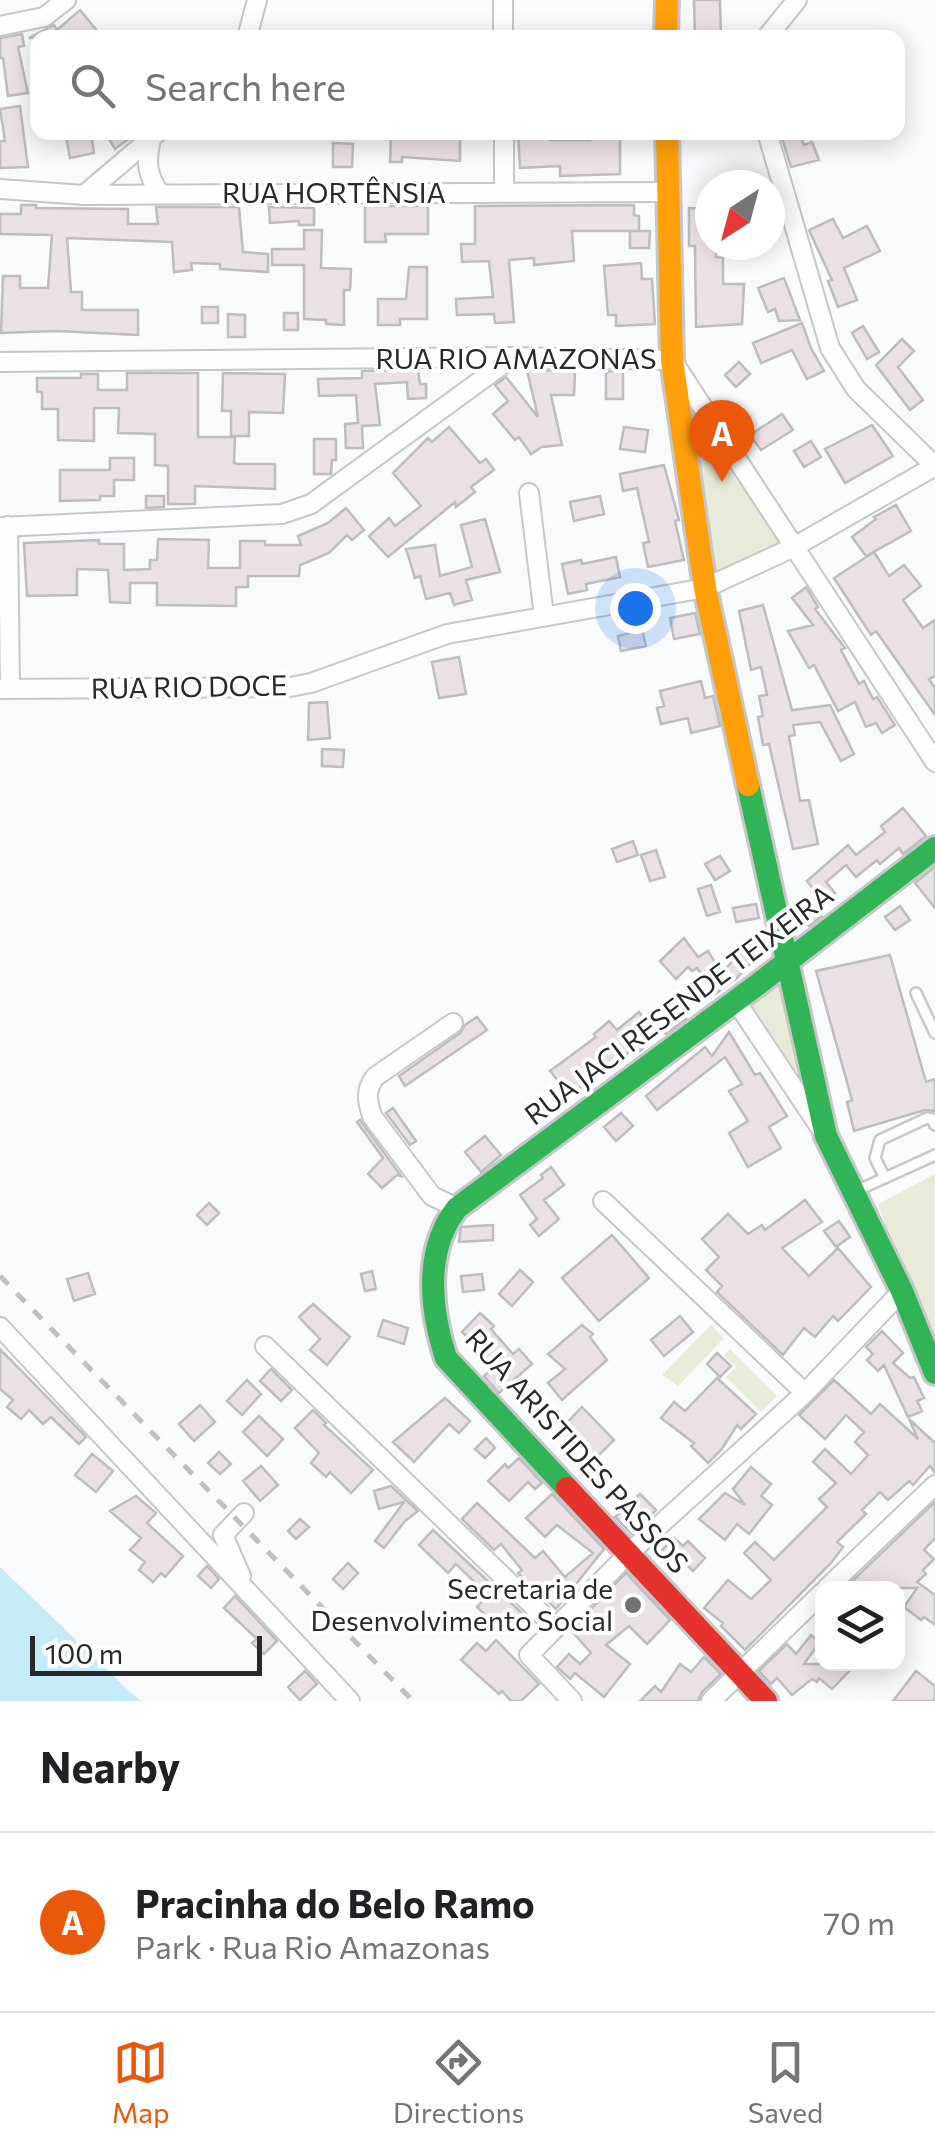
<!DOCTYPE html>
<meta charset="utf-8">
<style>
body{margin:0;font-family:Commissioner,sans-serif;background:#f2f2f2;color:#202124}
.controls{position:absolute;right:30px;bottom:30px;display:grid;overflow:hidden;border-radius:20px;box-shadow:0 5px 25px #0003}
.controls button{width:90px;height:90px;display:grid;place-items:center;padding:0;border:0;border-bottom:2px solid #e0e0e0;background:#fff;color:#202124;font:50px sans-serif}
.compass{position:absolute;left:695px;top:170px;width:90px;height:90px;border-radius:50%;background:#fff;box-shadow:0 5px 25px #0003;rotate:216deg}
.scale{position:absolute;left:30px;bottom:25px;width:232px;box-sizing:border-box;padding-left:10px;border:5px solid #27292b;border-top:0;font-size:28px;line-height:35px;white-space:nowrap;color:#27292b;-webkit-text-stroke:8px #fff;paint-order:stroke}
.you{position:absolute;left:635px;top:608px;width:35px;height:35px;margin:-25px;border:8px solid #fff;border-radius:50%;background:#1a73e8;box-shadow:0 0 0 15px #1a73e833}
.badge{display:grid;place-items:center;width:65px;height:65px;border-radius:50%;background:#ea580c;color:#fff;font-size:32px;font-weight:700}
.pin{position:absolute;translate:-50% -82px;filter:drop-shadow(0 2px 5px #0008)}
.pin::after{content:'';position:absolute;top:52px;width:35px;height:30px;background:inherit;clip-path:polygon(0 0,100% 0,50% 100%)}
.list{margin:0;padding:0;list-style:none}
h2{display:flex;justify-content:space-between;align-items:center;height:130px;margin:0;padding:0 40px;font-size:42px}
h2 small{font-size:32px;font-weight:400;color:#757577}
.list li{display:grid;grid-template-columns:65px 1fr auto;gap:30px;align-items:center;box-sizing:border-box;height:180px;padding:0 40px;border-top:2px solid #e0e0e0}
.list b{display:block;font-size:38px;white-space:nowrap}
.list p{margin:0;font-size:32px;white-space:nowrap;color:#757577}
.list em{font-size:32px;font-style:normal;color:#757577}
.icon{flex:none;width:55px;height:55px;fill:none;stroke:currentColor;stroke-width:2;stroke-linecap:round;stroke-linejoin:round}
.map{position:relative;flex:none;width:935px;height:1701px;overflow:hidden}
.search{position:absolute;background:#fff;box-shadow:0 5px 25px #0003;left:30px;right:30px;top:30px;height:110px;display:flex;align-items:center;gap:25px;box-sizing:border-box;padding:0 35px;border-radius:20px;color:#757577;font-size:38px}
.sheet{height:310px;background:#fff}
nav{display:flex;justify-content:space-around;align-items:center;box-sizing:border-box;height:140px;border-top:2px solid #e0e0e0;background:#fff;font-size:28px;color:#757577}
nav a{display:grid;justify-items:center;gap:5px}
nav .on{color:#ea580c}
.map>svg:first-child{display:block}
.green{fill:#e8ebd7}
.water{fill:#c4ebf6}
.building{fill:#eae1e6;stroke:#bdbcbe;stroke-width:2.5}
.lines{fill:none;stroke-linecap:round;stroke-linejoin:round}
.lane-casing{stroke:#c5c7c8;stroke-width:14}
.street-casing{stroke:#c5c7c8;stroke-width:22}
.fast-casing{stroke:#c5c7c8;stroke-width:28}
.slow-casing{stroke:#c5c7c8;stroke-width:28}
.jam-casing{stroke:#c5c7c8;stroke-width:28}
.lane{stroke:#fefeff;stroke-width:9}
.street{stroke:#fefeff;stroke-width:18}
.fast{stroke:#30b455;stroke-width:22}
.slow{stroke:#ff9f0a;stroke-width:22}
.jam{stroke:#e5322d;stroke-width:22}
.rail{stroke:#c0c0c0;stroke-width:5;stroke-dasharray:12 12;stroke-linecap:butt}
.poi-dot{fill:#707274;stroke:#fff;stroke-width:4}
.labels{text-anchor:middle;stroke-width:8;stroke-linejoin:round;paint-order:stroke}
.street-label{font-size:28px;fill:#27292b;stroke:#fff}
.poi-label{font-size:28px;fill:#27292b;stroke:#fff;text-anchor:end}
</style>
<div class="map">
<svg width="935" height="1701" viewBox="0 0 935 1701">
<rect width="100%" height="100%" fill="#f8fafc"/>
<path class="green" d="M700,412l91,135 -76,32 -29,-161z
M781,979l30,121 -64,-92z
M935,1174v167l-8,4 -49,-141z
M711,1325l13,13 -46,48 -16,-11z
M730,1349l47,47 -16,16 -35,-35 10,-10 -12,-12z"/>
<path class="water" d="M0,1567l131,126 10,8h-141z"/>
<path class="building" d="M694,0h26l1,38h-26z
M80,10l23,28h-74l25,-13 3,5z
M22,34l2,12 -6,1 10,46 -20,3 -5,-38h-3v-20z
M20,106l8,61 -28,1v-27h5l-5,-32z
M105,132h33l-23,17z
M391,132l69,2v27l-58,-4v5h-12z
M518,132l32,1v7h40v-8h30v42l-60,2v-10l-40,2z
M780,132h19l5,13 8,-3 7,18 -28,7z
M91,133l3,20 -24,5 -4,-21z
M333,143l20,1 -1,23h-19z
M21,205h15v3l92,1v15h30l-2,-17h83l4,45 25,2v18l-48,-3v-5l-29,-1 1,7 -18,2 -2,-30 -105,-4 4,54h11v18h56v25l-82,-4 -55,2 2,-57h17v12h28l4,-53 -52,-1v-20h21z
M634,205v10l5,1v15h-67l2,30 -40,4v-7l-25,2 5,62 -19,1 -1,-9 -37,1 -1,-16 37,-2 -4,-36 -27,1 -1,-18h14v-38z
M365,206h63v28h-43l1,8h-21z
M269,207l45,1v17h-15v-4l-29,2z
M689,208l21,1v36h6v12l7,1v26h21l-2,40 -46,3 -1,-81h-6z
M833,219l10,19 24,-12 13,25 -36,17 13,32 -19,7 -10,-26 4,-1 -23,-50z
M304,230h18l-1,38 30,1 -1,21h-6v35l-18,-1v-4l-22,-1v-54h-32v-16h32z
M630,231h20l-1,17h-19z
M641,263l1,16h10l3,45 -39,2v-11h-8l-4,-49z
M409,267h18v52h-27v6h-22v-26h28z
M784,278l16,42 -21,1 -4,-12 -7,3 -10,-24z
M202,307h16v16h-16z
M284,313h14v17h-14z
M228,314l17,1v22h-17z
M802,323l9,25 13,23 -17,8 -15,-29 -31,13 -8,-20z
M863,326l16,26 -12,7 -15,-26z
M902,339l12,12 -16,16 25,33 -13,10 -34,-45z
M739,362l11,12 -14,13 -11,-12z
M418,370l2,14h6v14l-18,1 -1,-17 -32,2 5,41 -18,1 1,22h-17l-1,-24 13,-1 -2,-28 -37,1 -1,-17 44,-1v-7z
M527,370l48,1 -1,24h-23l11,50 -20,2 -11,7 -12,-17 -4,3 -22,-26 15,-13 -13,-16 11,-8 32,40z
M606,371l17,1v27h-17z
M127,373h71v64h37l-1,26 4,1h37v25l-80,-3v18h-27v-38l-13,-1v-31l-37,-1 1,-25h-25v33l-36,-1v-31h-16v-17h-5v-14h44v-4h17v16h29z
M223,373l62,1 -2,39 -34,-1v24h-18v-25h-9z
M782,414l11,16 -32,20 -11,-15z
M872,425l21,31 -48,27 -20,-34z
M449,427l31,36 6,-4 8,11 -23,17 4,5 -19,15 -1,-5 -67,55 -19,-21 20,-18 6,8 26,-20 -28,-33 35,-35 4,4z
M624,427l24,3 -3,22 -25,-3z
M314,439h22v21h-4l-1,14h-17z
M811,441l10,16 -17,10 -10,-16z
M110,458h24v22h-20v16h-14v4l-40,1v-31h50z
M664,465l15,55 -4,1 9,39 -36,7 -5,-24 6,-1 -12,-54 -14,3 -3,-17z
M146,496h18v11l-18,1z
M600,496l4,18 -30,7 -4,-19z
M896,505l15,26 -45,25 -14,-19 24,-18 -2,-2z
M346,508l18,22 -12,10 -5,-5 -18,18 -29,12 -1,11h-51v11h-12v19l-79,-1v-22h-27v20l-20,-1 -2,-32 -31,-1v26l-50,1 -3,-53 75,-3v4h25v26l26,-1v-9h7l1,-21 51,1 -1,28h32v-27h25v4h36l-3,-9 30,-13z
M485,519l15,53 -34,8 6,20 -18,5 -4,-12 -24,6 -6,-23 -5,2 -9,-29 29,-4 5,31 32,-9 -11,-42z
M874,552l15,24 15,-11 17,21 -18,14 20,28 12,-8v56l-6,3 6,9v27l-59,-84 -5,4 -37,-57z
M616,557l4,20 -34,7 1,6 -19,4 -6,-30 19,-4 1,4z
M806,587l12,20 -3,2 30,39 -4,2 18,34 5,-3 9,18 4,-2 18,28 -13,8 -6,-10 -10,4 -11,-25 -17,9 -24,-46 -5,3 -21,-37 25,-6 -21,-27z
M763,605l29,105 38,-5 24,49 -13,7 -21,-39 -27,3 2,10 -6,1 11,65 9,-1 9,44 -25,5 -24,-105 -6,1 -5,-28 5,-1 -4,-20 8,-1 -6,-28 -10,3 -12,-59z
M695,613l5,21 -26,5 -4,-21z
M642,630l4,16 -25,5 -3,-15z
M459,657l7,37 -27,4 -7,-36z
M701,681l4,17 8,-2 7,30 -29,7 -3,-15 -27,6 -4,-16 7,-2 -4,-15z
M327,702l3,36 -22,2 1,-37z
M322,749l22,1 -1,17 -21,-1z
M903,808l23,28 -23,18 -4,-6 -19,16 -3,-4 -21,17 -10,-12 -20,17 9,11 -12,9 -16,-21 41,-36 8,10 29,-23 -4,-6z
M633,841l5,14 -21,7 -5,-13z
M656,850l9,27 -15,4 -9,-26z
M720,856l10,15 -15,9 -10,-16z
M935,867v41l-20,-25z
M711,885l9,27 -13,4 -9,-27z
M811,902l11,14 -13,10 -11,-13z
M756,904l3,14 -23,4 -3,-14z
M900,906l10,14 -15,10 -10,-13z
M756,937l10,10 -30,32 -21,15 -18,-26 -5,3 -4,-4 -12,12 -16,-18 24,-23 14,19 10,-6 13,22z
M890,955l36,127 9,-3v32l-10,-1 -71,21 -7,-29 5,-2 -36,-129z
M670,1001l16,18 -20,15 -3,-3 -23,20 -4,-4 -66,48 -20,-24 46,-34 -2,-3 15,-13 8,9 22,-18 7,9z
M477,1017l10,13 -82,56 -6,-10 61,-43 5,-8z
M729,1032l26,43 5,-2 27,43 -18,11 12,21 -33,19 -19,-34 19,-12 -19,-30 13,-7 -17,-27 -68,53 -11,-14 59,-49 7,9z
M393,1108l23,33 -6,4 -24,-32z
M621,1113l12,13 -17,15 -12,-14z
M360,1120l41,56 -4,-1 -15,13 -14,-14 15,-16 -26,-36z
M485,1136l16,19 -20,17 -16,-20z
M551,1167l13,18 -20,15 15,19 -20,17 -9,-11 7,-6 -17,-24 23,-17 -2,-3z
M805,1200l17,22 -40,26 27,28 29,-28 33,39 -33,34 -5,-5 -18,21 -11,-9 -21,27 -66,-63 5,-6 -16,-16 13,-13 -17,-18 26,-25 20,20 14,-9 3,5z
M209,1203l10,10 -12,12 -10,-10z
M839,1221l11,16 -14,10 -12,-16z
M493,1225v15l-34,2 2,-15z
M612,1235l37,43 -50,43 -37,-43z
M520,1270l13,12 -21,24 -13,-12z
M372,1271l4,18 -11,2 -4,-17z
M88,1273l7,21 -21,7 -7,-22z
M482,1274l2,16 -21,2 -2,-16z
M313,1304l37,33 -23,28 -17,-15 10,-11 -21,-22z
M480,1313l14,13 -3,3 22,25 6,-5 13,15 -33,29 -15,-17 6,-5 -12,-15 5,-4 -21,-20z
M680,1316l13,16 -29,24 -13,-16z
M383,1320l25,8 -4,16 -26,-8z
M582,1325l11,9 -3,3 17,23 -45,40 -14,-17 17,-14 -17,-15z
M882,1331l21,22 -10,10 17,15 4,-1 10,21 -7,3 5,10 -14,6 -24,-52 -6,6 -11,-11 6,-6 -7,-7z
M0,1349l86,88 -7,7 -28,-27 -8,7 -14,-14 -8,9 -14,-12 6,-7 -13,-11z
M717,1353l14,13 -11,11 -13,-13z
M271,1369l21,21 -11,11 -21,-20z
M717,1378l39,36 -15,15 -4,-4 -15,24 -14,14 -17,-17 3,-3 -33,-25 13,-16 11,9z
M247,1380l14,14 -19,21 -15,-14z
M834,1380l37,34 9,-10 38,35 -9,-20 26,24v30l-5,-7 -17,19 -4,-4 -21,19 -8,-8 -18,18 4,4 -29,28 6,5 -12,16 -86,87 -24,-24 2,-3 -19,-15 24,-28 23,19 20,-19 -27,-27 11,-11 19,18 53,-53 -8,-8 17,-16 -23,-21 12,-13 26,25 17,-19 -13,-13 9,-10 -18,-17 -21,24 -26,-24z
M445,1398l25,23 -11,12 -10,-9 -35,38 -21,-20z
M200,1405l15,17 -21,19 -15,-17z
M582,1407l32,33 -20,20 -32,-32z
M313,1410l13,13 -2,2 49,45 -22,23 -21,-21 -4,5 -15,-14 8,-10 -24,-25z
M259,1416l24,23 -16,17 -24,-24z
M486,1438l9,10 -10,10 -10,-9z
M219,1452l12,12 -11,10 -12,-11z
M92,1454l21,17 -17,21 -21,-17z
M519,1458l23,25 -7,6 -7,-7 -19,19 -21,-20 17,-17 3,4z
M261,1466l17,19 -18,16 -17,-20z
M751,1467l20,17 -10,12 11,9 -23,29 -12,-10 -12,16 -26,-21 26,-26 20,12 -12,-16z
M391,1486l27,25 -13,10 -21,27 -9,-7 29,-39 -25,7 -5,-18z
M552,1494l52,55 -48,60 -38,-36 4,-3 -21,-26 -7,6 -32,-31 15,-16 58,55 8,-7 22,26 28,-24 -36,-28 -12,12 -19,-19z
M640,1494l16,16 -24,24 -17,-17z
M136,1496l20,17 -9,10 36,33 -18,21 -4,-4 -8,9 -14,-12 6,-8 -15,-12 11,-12 -31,-27z
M935,1502v36l-11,12 10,9 -11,11 3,4 -9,8 18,13v30l-11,-8 -3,3 -17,-13 13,-19h-72z
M300,1519l9,8 -13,12 -8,-8z
M433,1530l89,83 -19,19 -26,-25 11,-12 -32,-31 -8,9 -29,-28z
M674,1538l9,8 5,-5 17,17 -12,13 -7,-7 -10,10 -20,-18z
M348,1563l10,10 -15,16 -10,-10z
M207,1566l12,13 -8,9 -13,-12z
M626,1573l44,47 -23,24 -18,-18 -23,19 24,19 -26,33 -29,-24 -5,6 -13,-12 12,-13 11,10 11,-11 -20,-23z
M235,1596l42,45 -13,13 -12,-11 5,-4 -33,-31z
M811,1635l9,7 -16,22h52l-24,25 -13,-11 -2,4 -5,-3 -20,16 -15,-17 -6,6 -12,-13 28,-27 9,10z
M496,1640l43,44 -18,17h-10l-9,-10 -3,3 -38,-34 16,-17 9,8z
M704,1657l17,17 -19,18 -4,9h-58l15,-15 6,6 19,-28 11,8z
M305,1671l12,13 -17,16 -12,-13z
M916,1671l19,15v15h-42z"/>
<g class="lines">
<defs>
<path id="lane" d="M916,993l19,40
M885,1178l-10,-20 5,-18 47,-22 5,1 3,6
M856,1191l79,-36"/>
<path id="street" d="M503,0v38
M0,26l44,-9 22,-17
M247,38l10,-38
M766,38l31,-38
M504,132v61
M767,132l63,216 26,41 79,77
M151,139c-5,23 -5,34 9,55
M0,189l84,6 584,-3
M84,195l74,-63
M0,362l513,-5 159,3 263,402
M529,493l15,123
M8,526l2,163
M0,527l282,-13 29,-10 202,-147
M0,689l290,-2 21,-4 136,-49 258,-46 89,-41 141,-81
M735,1000l86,129
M453,1023l-78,54c-10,14 -8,23 -3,39l60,80 25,12
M603,1201l202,192
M0,1327l350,374
M265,1346l289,280
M241,1576l-18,-41 21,-22
M827,1588l108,-103
M572,1701l-43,-46 99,-101 177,-161 97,-102
M711,1701l111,-108"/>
<path id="fast" d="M748,785l78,351 76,155 33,82
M567,1488l-121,-130c-16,-49 -22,-108 11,-150l300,-223 178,-137"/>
<path id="slow" d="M666,38l1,-38
M667,132l5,228 33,228 43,197"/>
<path id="jam" d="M567,1488l199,213"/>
</defs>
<use href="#lane" class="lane-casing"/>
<use href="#street" class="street-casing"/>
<use href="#fast" class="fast-casing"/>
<use href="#slow" class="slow-casing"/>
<use href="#jam" class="jam-casing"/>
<use href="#lane" class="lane"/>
<use href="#street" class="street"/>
<use href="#fast" class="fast"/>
<use href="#slow" class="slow"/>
<use href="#jam" class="jam"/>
<path class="rail" d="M0,1276l413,425"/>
</g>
<circle class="poi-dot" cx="633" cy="1605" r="10"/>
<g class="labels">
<g class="street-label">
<text x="334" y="203">RUA HORTÊNSIA</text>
<text x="516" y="369">RUA RIO AMAZONAS</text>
<text transform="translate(189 687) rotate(-1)" y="10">RUA RIO DOCE</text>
<text transform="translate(679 1005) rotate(-37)" y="10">RUA JACI RESENDE TEIXEIRA</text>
<text transform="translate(577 1451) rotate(48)" y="10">RUA ARISTIDES PASSOS</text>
</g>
<g class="poi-label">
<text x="613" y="1599">Secretaria de<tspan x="613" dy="32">Desenvolvimento Social</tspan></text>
</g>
</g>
</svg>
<div class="controls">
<button><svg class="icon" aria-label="layers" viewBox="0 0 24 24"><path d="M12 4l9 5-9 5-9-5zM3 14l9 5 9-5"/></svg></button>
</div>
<svg class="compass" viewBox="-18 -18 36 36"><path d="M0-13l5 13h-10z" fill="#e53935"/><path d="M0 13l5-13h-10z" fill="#757577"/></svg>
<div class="scale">100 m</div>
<div class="you"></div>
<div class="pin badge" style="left:722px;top:482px">A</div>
<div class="search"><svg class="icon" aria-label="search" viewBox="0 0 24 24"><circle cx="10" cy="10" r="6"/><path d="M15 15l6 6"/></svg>Search here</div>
</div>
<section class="sheet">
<h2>Nearby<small></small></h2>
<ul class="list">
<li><span class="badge">A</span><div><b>Pracinha do Belo Ramo</b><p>Park · Rua Rio Amazonas</p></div><em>70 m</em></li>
</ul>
</section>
<nav>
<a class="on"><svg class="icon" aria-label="map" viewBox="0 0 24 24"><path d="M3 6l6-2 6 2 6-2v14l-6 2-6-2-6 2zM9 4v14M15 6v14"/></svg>Map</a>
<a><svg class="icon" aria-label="directions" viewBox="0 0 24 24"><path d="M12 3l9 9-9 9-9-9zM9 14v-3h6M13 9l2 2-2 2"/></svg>Directions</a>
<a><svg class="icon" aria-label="saved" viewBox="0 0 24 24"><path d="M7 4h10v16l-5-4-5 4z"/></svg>Saved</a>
</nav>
